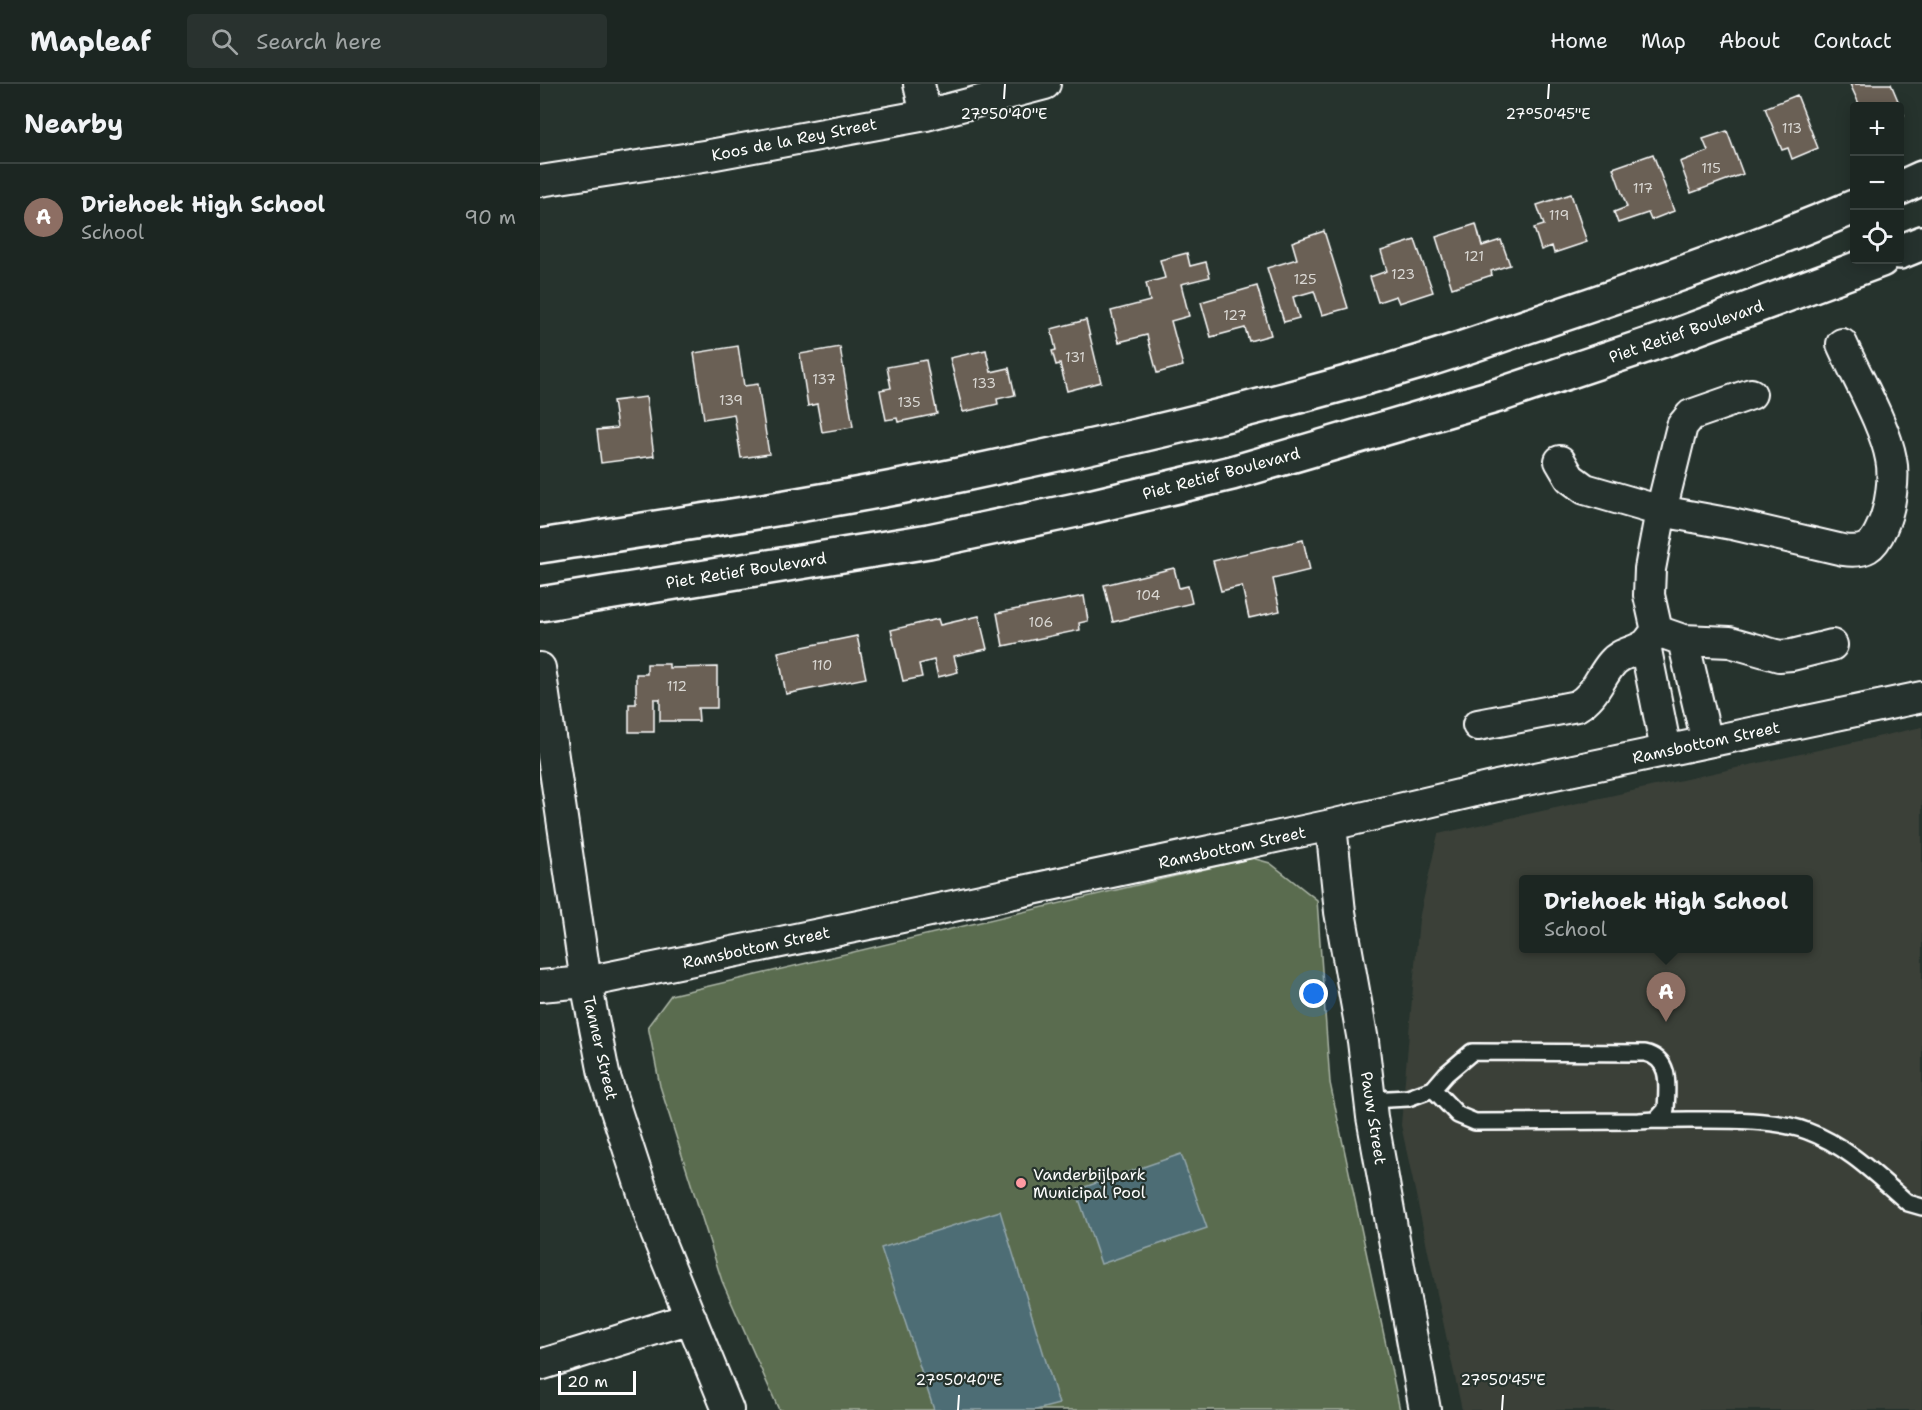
<!DOCTYPE html>
<meta charset="utf-8">
<style>
body{margin:0;font-family:"Shantell Sans",sans-serif;background:#29322f;color:#f1f3f6}
.controls{position:absolute;right:18px;top:18px;display:grid;overflow:hidden;border-radius:6px;box-shadow:0 3px 15px #0003}
.controls button{width:54px;height:54px;display:grid;place-items:center;padding:0;border:0;border-bottom:2px solid #3a4340;background:#1c2622;color:#f1f3f6;font:30px sans-serif}
.scale{position:absolute;left:18px;bottom:15px;width:78px;box-sizing:border-box;padding-left:6px;border:3px solid #fff;border-top:0;font-size:16px;line-height:21px;white-space:nowrap;color:#fff;-webkit-text-stroke:4px #26332d;paint-order:stroke}
.you{position:absolute;left:774px;top:910px;width:21px;height:21px;margin:-15px;border:4px solid #fff;border-radius:50%;background:#1a73e8;box-shadow:0 0 0 9px #1a73e833}
.badge{display:grid;place-items:center;width:39px;height:39px;border-radius:50%;background:#ff9aa2;color:#fff;font-size:20px;font-weight:700}
.pin{position:absolute;translate:-50% -50px;filter:drop-shadow(0 2px 3px #0008)}
.pin::after{content:'';position:absolute;top:32px;width:21px;height:18px;background:inherit;clip-path:polygon(0 0,100% 0,50% 100%)}
.popup{position:absolute;left:979px;top:791px;width:294px;height:78px;box-sizing:border-box;display:grid;place-content:center;border-radius:6px;background:#1c2622;filter:drop-shadow(0 2px 4px #0005);font-size:20px;white-space:nowrap;color:#a0a5a5}
.popup b{font-size:22px;color:#f1f3f6}
.popup::after{content:'';position:absolute;left:50%;top:100%;margin-left:-12px;border:12px solid transparent;border-top-color:#1c2622}
.list{margin:0;padding:0;list-style:none}
h2{display:flex;justify-content:space-between;align-items:center;height:78px;margin:0;padding:0 24px;font-size:26px}
h2 small{font-size:20px;font-weight:400;color:#a0a5a5}
.list li{display:grid;grid-template-columns:39px 1fr auto;gap:18px;align-items:center;box-sizing:border-box;height:108px;padding:0 24px;border-top:2px solid #3a4340}
.list b{display:block;font-size:22px;white-space:nowrap}
.list p{margin:0;font-size:20px;white-space:nowrap;color:#a0a5a5}
.list em{font-size:20px;font-style:normal;color:#a0a5a5}
.icon{flex:none;width:33px;height:33px;fill:none;stroke:currentColor;stroke-width:2;stroke-linecap:round;stroke-linejoin:round}
.map{position:relative;flex:none;width:1382px;height:1326px;overflow:hidden}
header{display:flex;align-items:center;gap:36px;box-sizing:border-box;height:84px;padding:0 30px;background:#1c2622;border-bottom:2px solid #3a4340}
header strong{font-size:28px}
nav{display:flex;gap:33px;margin-inline-start:auto;font-size:21px}
.search{width:420px;height:54px;background:#29322f;display:flex;align-items:center;gap:15px;box-sizing:border-box;padding:0 21px;border-radius:6px;color:#a0a5a5;font-size:22px}
main{display:flex}
aside{flex:1;background:#1c2622}
.map>svg:first-child{display:block}
.built{fill:#3b4139;fill-rule:evenodd}
.green{fill:#5a6c4f;stroke:#acb6a7;stroke-width:1.5}
.water{fill:#4d6d74;stroke:#94a7ac;stroke-width:1.5}
.building{fill:#6b6155;stroke:#fff;stroke-width:1.5}
.lines{fill:none;stroke-linecap:round;stroke-linejoin:round}
.service-casing{stroke:#fff;stroke-width:20}
.minor-casing{stroke:#fff;stroke-width:34}
.tertiary-casing{stroke:#fff;stroke-width:38}
.service{stroke:#26332d;stroke-width:15}
.minor{stroke:#26332d;stroke-width:30}
.tertiary{stroke:#26332d;stroke-width:33}
.ticks{fill:none;stroke:#fff;stroke-width:2}
.poi-dot{fill:#ff9aa2;stroke:#26332d;stroke-width:2}
.labels{text-anchor:middle;stroke-width:4.5;stroke-linejoin:round;paint-order:stroke}
.number-label{font-size:14px;fill:#dad8d4}
.street-label{font-size:16px;fill:#fff;stroke:#26332d}
.poi-label{font-size:16px;fill:#fff;stroke:#26332d;text-anchor:start}
.ticks-label{font-size:15px;text-anchor:middle;fill:#fff;stroke:#26332d;stroke-width:4.5;stroke-linejoin:round;paint-order:stroke}
</style>
<header>
<strong>Mapleaf</strong>
<div class="search"><svg class="icon" aria-label="search" viewBox="0 0 24 24"><circle cx="10" cy="10" r="6"/><path d="M15 15l6 6"/></svg>Search here</div>
<nav><a>Home</a><a>Map</a><a>About</a><a>Contact</a></nav>
</header>
<main>
<aside>
<h2>Nearby<small></small></h2>
<ul class="list">
<li><span class="badge" style="background:#8d6e63">A</span><div><b>Driehoek High School</b><p>School</p></div><em>90 m</em></li>
</ul>
</aside>
<div class="map">
<svg width="1382" height="1326" viewBox="0 0 1382 1326">
<rect width="100%" height="100%" fill="#26332d"/>
<filter id="ink" filterUnits="userSpaceOnUse"><feTurbulence type="fractalNoise" baseFrequency=".0167" numOctaves="2"/><feDisplacementMap in="SourceGraphic" scale="12" xChannelSelector="R" yChannelSelector="G"/><feConvolveMatrix kernelMatrix="1 2 1 2 8 2 1 2 1" color-interpolation-filters="sRGB"/></filter>
<g filter="url(#ink)">
<path class="built" d="M1382,643v683h-460l-61,-285 18,-206 19,-85zM984,796h284v68h-284z"/>
<path class="green" d="M712,774l18,5 47,37 13,183 70,327h-621l-57,-129 -62,-195 -12,-60 23,-31z"/>
<path class="water" d="M641,1070l26,74 -106,36 -25,-74z
M460,1127l59,193 -23,6h-102l-53,-162z"/>
<path class="building" d="M1310,0h41l13,31 -4,2v-11h-40z
M1257,11l21,53 -26,11 -4,-11 -6,2 -17,-42z
M1187,47l16,43 -52,19 -11,-31 28,-11 -5,-12z
M1113,70l21,57 -23,9 -3,-7 -30,10 -4,-11 13,-5 -14,-39z
M1031,110l16,48 -33,11 -2,-7 -11,4 -7,-22 10,-3 -7,-20z
M936,140l6,22 19,-6 9,25 -19,6 1,4 -40,13 -16,-51z
M784,147l24,77 -26,7 -8,-24 -21,6 6,21 -15,4 -17,-54 30,-9 -5,-17z
M875,156l18,52 -34,11 -3,-7 -18,6 -8,-25 17,-6 -6,-20z
M647,169l3,13 16,-4 4,15 -29,7 8,32 -18,5 12,45 -26,7 -10,-38 -28,7 -8,-31 39,-10 -4,-18 19,-5 -5,-18z
M717,202l14,49 -22,6 -4,-13 -34,9 -10,-35z
M546,236l15,62 -34,9 -7,-27 -4,1 -4,-14 4,-1 -5,-21z
M198,262l6,40 14,-2 11,70 -28,4 -7,-44 -30,5 -10,-66z
M300,263l13,80 -31,5 -5,-28 -9,2 -8,-52z
M446,266l5,22 18,-4 6,27 -18,4 1,5 -35,8 -13,-54z
M386,276l11,54 -39,8 -1,-4 -11,2 -6,-30 11,-2 -4,-21z
M106,313l8,59 -53,7 -4,-33 20,-2 -4,-27z
M763,456l7,30 -37,9 7,32 -31,7 -7,-32 -21,5 -8,-30z
M634,484l5,20 9,-2 4,17 -79,19 -9,-37z
M544,512l4,25 -9,2 1,7 -77,16 -6,-33z
M439,532l8,33 -33,7 4,16 -20,5 -4,-17 -15,4 3,13 -19,4 -12,-51 47,-11 2,6z
M317,552l9,42 -80,16 -8,-42z
M107,580h22v4l48,-1v41h-19l1,13h-39v-22h-6v33h-25v-28h7v-30h11z"/>
<g class="lines">
<defs>
<path id="service" d="M830,1016l38,-2 25,-9 13,-15 26,-22 173,1c27,6 22,34 21,56l-10,11 -17,1 -164,1 -17,-7 -25,-26
M1116,1036c44,1 111,-4 151,11 39,14 71,46 101,72l14,4"/>
<path id="minor" d="M379,0l7,31
M0,97l170,-26 216,-40 119,-31
M1020,377l10,17 15,11 76,22 21,-85 9,-11 60,-21
M1117,547l26,9 47,2 49,14 13,-1 40,-10
M1143,556l24,102
M1105,561l21,105
M0,584l46,314 18,92 52,159 72,177
M938,641l99,-19c19,-11 22,-28 35,-43 9,-11 22,-10 33,-18 4,-3 8,-10 12,-14l-8,-36 1,-26 11,-58 71,13 111,26c22,3 30,-2 39,-23 8,-17 13,-49 9,-68 -6,-34 -34,-81 -49,-115
M791,741l9,87 23,129 9,76 53,293
M0,902l46,-4 297,-61 448,-96 166,-39 425,-89
M0,1281l151,-47"/>
<path id="tertiary" d="M1360,104l22,-10
M1360,168l22,-9
M0,462c135,-21 271,-41 405,-68 158,-33 317,-69 471,-115 44,-13 87,-29 130,-43 104,-35 208,-71 308,-113
M0,520l389,-63 152,-32 151,-36 270,-79 173,-58 206,-76"/>
</defs>
<use href="#service" class="service-casing"/>
<use href="#minor" class="minor-casing"/>
<use href="#tertiary" class="tertiary-casing"/>
<use href="#service" class="service"/>
<use href="#minor" class="minor"/>
<use href="#tertiary" class="tertiary"/>
</g>
</g>
<path class="ticks" d="M464,15l1,-15M1008,15l1,-15M418,1326l1,-15M962,1326l1,-15"/>
<circle class="poi-dot" cx="481" cy="1099" r="6"/>
<g class="labels">
<g class="number-label">
<text x="1252" y="49">113</text>
<text x="1171" y="89">115</text>
<text x="1103" y="109">117</text>
<text x="1019" y="136">119</text>
<text x="934" y="177">121</text>
<text x="863" y="195">123</text>
<text x="765" y="200">125</text>
<text x="695" y="236">127</text>
<text x="535" y="278">131</text>
<text x="284" y="300">137</text>
<text x="444" y="304">133</text>
<text x="191" y="321">139</text>
<text x="369" y="323">135</text>
<text x="608" y="516">104</text>
<text x="501" y="543">106</text>
<text x="282" y="586">110</text>
<text x="137" y="607">112</text>
</g>
<g class="street-label">
<text transform="translate(254 55) rotate(-11)" y="6">Koos de la Rey Street</text>
<text transform="translate(1146 247) rotate(-19)" y="6">Piet Retief Boulevard</text>
<text transform="translate(681 389) rotate(-15)" y="6">Piet Retief Boulevard</text>
<text transform="translate(206 486) rotate(-9)" y="6">Piet Retief Boulevard</text>
<text transform="translate(1166 658) rotate(-12)" y="6">Ramsbottom Street</text>
<text transform="translate(692 763) rotate(-12)" y="6">Ramsbottom Street</text>
<text transform="translate(216 863) rotate(-12)" y="6">Ramsbottom Street</text>
<text transform="translate(61 964) rotate(77)" y="6">Tanner Street</text>
<text transform="translate(834 1034) rotate(81)" y="6">Pauw Street</text>
</g>
<g class="poi-label">
<text x="493" y="1096">Vanderbijlpark<tspan x="493" dy="18">Municipal Pool</tspan></text>
</g>
</g>
<g class="ticks-label">
<text x="464" y="35">27°50'40"E</text>
<text x="1008" y="35">27°50'45"E</text>
<text x="419" y="1301">27°50'40"E</text>
<text x="963" y="1301">27°50'45"E</text>
</g>
</svg>
<div class="controls">
<button>+</button>
<button>−</button>
<button><svg class="icon" aria-label="locate" viewBox="0 0 24 24"><circle cx="12" cy="12" r="6"/><path d="M12 2v4M12 18v4M2 12h4M18 12h4"/></svg></button>
</div>
<div class="scale">20 m</div>
<div class="you"></div>
<div class="pin badge" style="left:1126px;top:938px;background:#8d6e63">A</div>
<div class="popup"><b>Driehoek High School</b>School</div>
</div>
</main>
